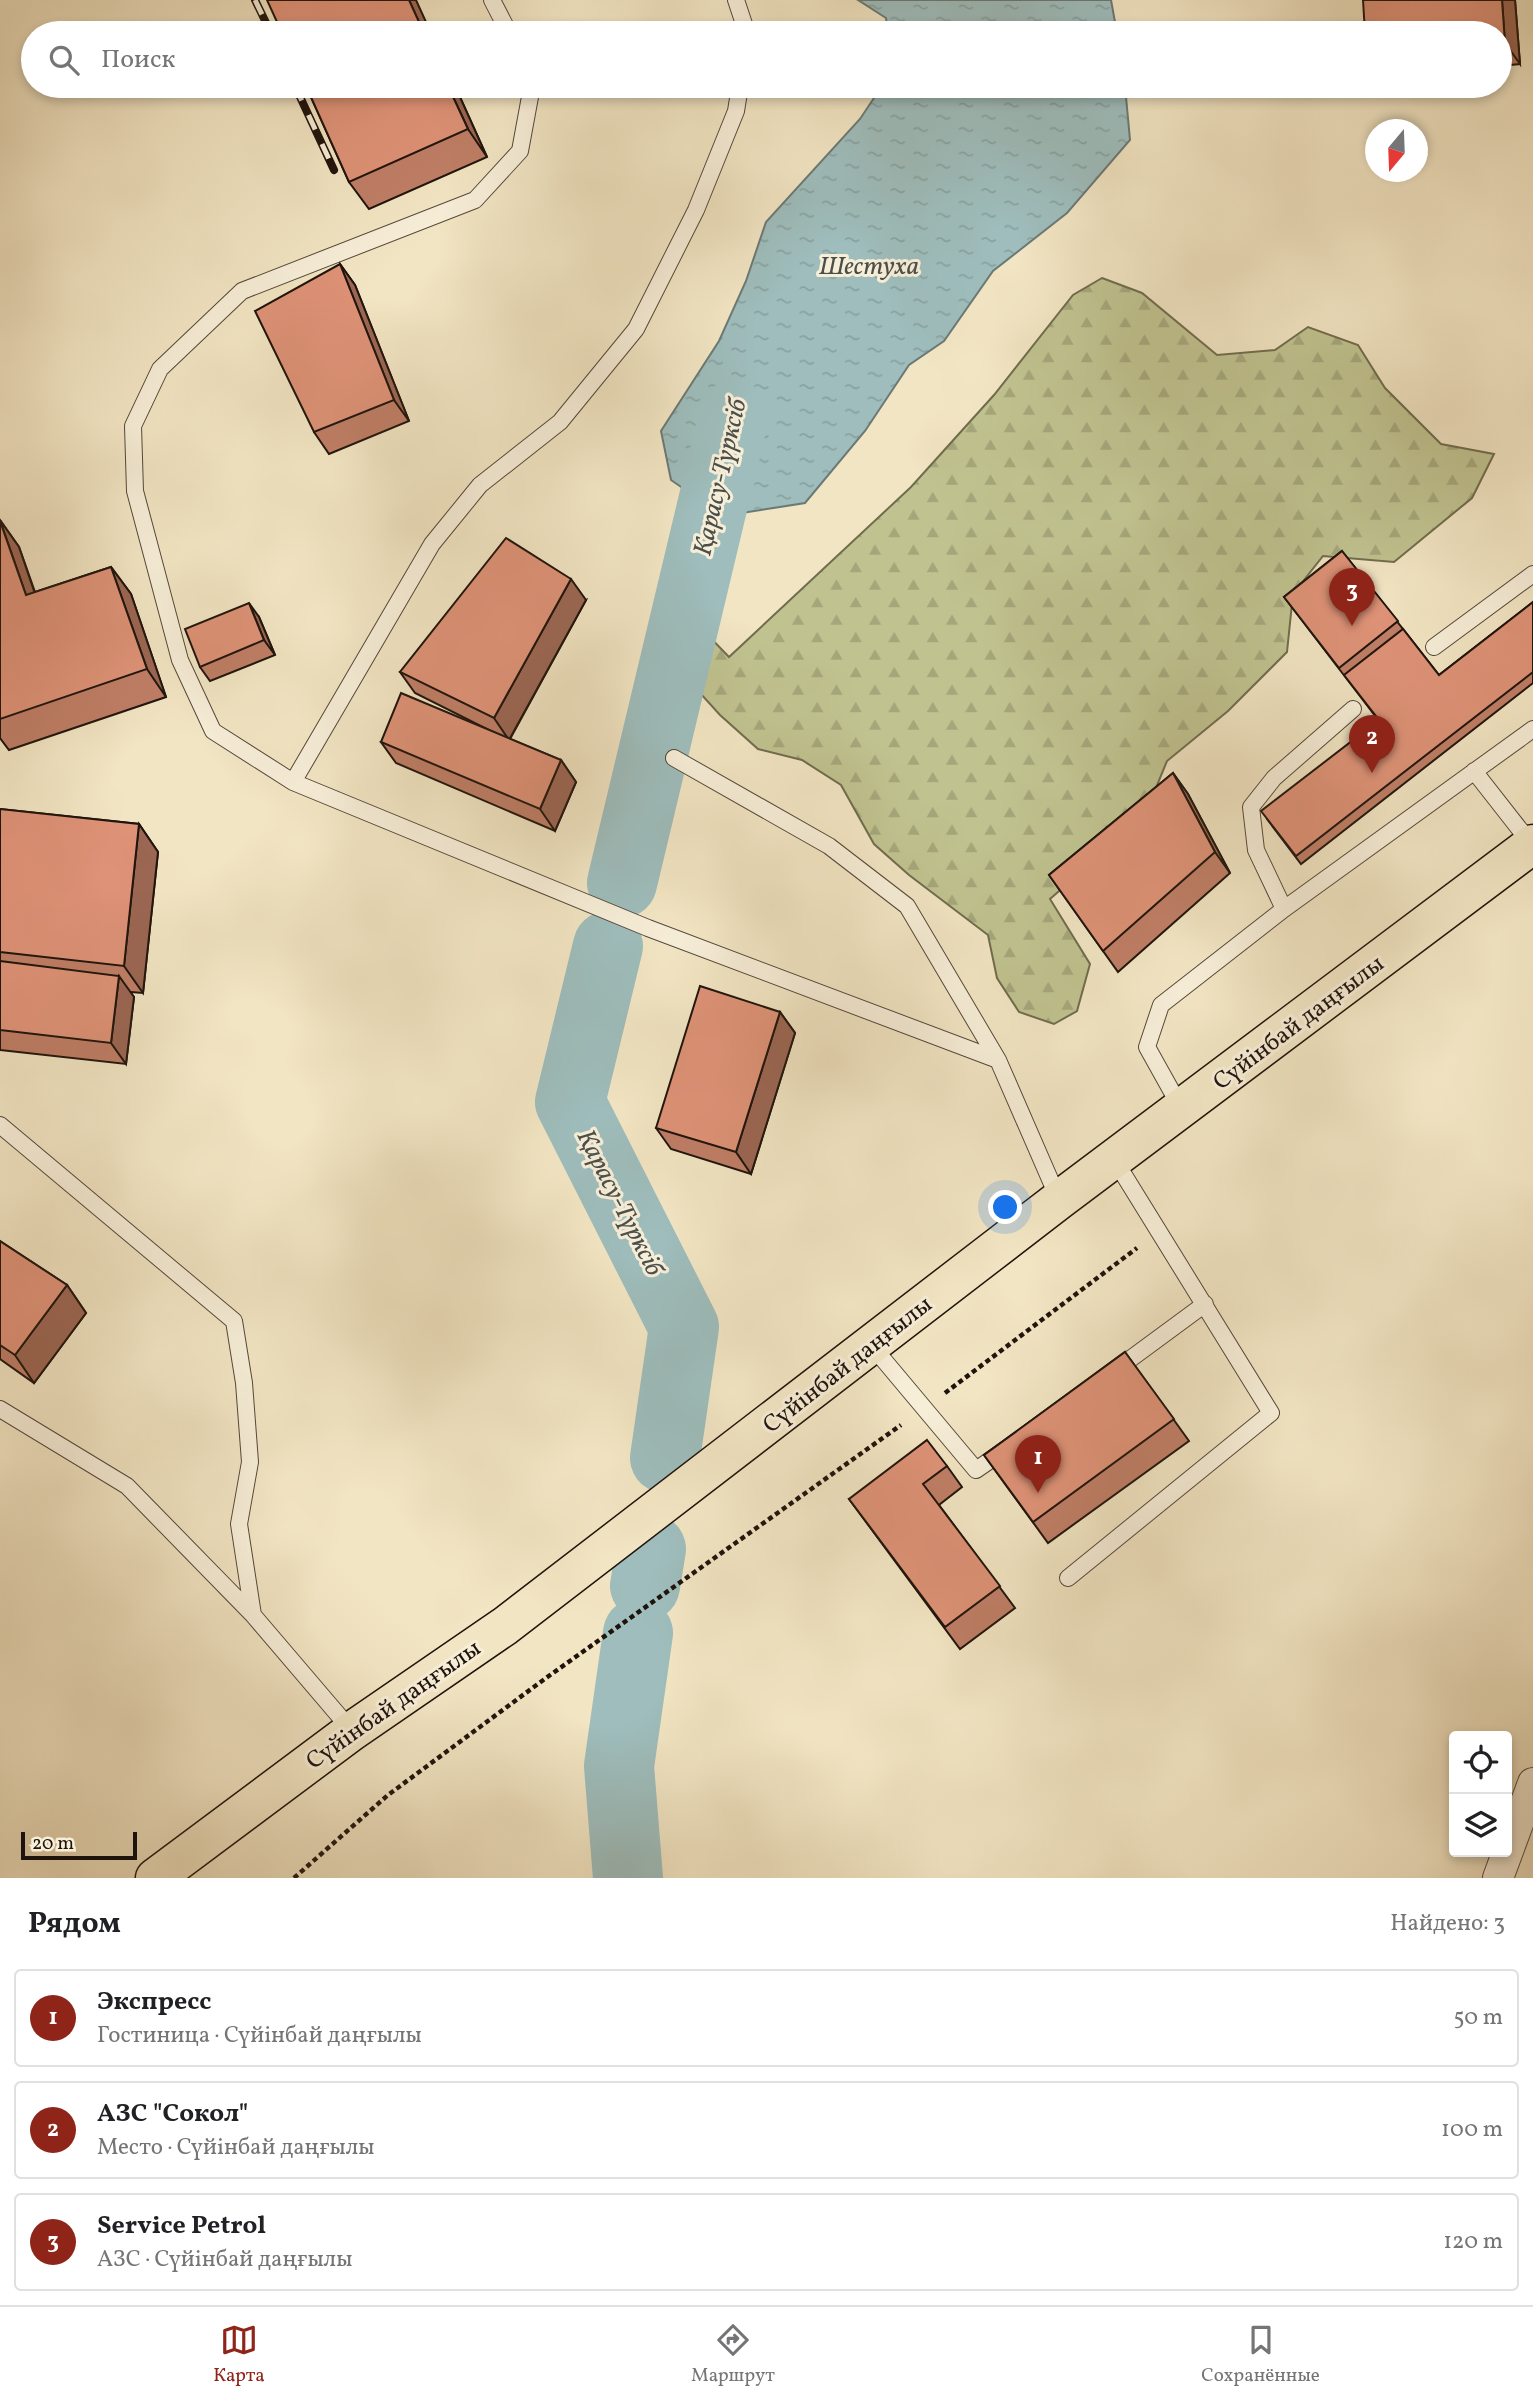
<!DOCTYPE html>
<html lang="ru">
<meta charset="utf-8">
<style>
body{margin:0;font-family:Vollkorn,serif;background:#f6f6f6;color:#202124}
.controls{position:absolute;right:21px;bottom:21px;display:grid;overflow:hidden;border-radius:7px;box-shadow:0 4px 10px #0003}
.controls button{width:63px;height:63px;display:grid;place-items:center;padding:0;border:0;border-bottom:2px solid #e0e0e0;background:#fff;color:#202124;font:35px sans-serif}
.compass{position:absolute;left:1365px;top:119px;width:63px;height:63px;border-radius:50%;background:#fff;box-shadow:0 4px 10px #0003;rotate:199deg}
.scale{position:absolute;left:21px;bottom:18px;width:116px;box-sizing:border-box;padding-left:7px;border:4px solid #1f140d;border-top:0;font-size:19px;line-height:24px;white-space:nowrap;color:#1f140d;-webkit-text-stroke:5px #f7eed8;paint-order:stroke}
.you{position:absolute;left:1006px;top:1208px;width:24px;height:24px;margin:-18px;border:5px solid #fff;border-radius:50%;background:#1a73e8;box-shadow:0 0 0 10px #1a73e833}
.badge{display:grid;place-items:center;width:46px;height:46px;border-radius:50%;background:#8f2418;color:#fff;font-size:23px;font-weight:700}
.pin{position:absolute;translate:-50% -58px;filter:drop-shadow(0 2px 4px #0008)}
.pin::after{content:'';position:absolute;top:37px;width:24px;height:21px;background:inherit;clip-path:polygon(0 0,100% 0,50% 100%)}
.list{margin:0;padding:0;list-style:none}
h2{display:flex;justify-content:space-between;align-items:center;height:91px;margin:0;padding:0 28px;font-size:30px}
h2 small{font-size:23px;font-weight:400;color:#757577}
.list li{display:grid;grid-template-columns:46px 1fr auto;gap:21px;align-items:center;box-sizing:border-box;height:98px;margin:0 14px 14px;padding:0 14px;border:2px solid #e0e0e0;border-radius:7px}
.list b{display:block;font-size:26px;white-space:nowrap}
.list p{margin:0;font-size:23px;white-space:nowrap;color:#757577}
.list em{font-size:23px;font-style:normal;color:#757577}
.icon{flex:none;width:38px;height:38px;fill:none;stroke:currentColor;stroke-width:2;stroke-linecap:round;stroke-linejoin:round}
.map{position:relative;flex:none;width:1533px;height:1878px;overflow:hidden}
.search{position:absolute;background:#fff;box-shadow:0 4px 10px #0003;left:21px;right:21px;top:21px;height:77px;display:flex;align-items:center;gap:18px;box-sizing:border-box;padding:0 24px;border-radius:38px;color:#757577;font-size:26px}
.sheet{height:427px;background:#fff}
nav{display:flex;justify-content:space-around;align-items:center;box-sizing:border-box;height:98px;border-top:2px solid #e0e0e0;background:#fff;font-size:19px;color:#757577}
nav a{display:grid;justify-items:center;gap:4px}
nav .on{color:#8f2418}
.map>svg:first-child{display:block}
.forest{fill:url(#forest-firs);stroke:#706c4e;stroke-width:2}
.water{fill:url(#water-ripples);stroke:#6b7976;stroke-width:2}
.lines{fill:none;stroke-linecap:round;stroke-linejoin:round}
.river{stroke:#9ebdbc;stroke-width:70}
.lane-casing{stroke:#54483a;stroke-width:18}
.street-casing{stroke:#54483a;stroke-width:32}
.primary-casing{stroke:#1f140d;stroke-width:41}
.path{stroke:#1f140d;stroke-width:4.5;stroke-dasharray:5 3.5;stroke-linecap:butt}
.lane{stroke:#f7eed8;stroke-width:16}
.street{stroke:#f7eed8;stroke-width:30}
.primary{stroke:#f2e5c3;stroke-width:38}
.rail-casing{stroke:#1f140d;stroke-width:8}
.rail{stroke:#f7eed8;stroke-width:5;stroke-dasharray:16;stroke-linecap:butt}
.wall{fill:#bf7e66;stroke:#1f140d;stroke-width:2}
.shaded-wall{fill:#9b6653;stroke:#1f140d;stroke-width:2}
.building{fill:#de9277;stroke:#1f140d;stroke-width:2}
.labels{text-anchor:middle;stroke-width:6;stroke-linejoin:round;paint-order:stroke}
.street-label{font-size:24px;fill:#1f140d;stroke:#f7eed8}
.water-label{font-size:26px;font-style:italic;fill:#4b4f4a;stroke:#f7eed8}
</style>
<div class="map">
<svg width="1533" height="1878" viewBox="0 0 1533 1878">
<defs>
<pattern id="forest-firs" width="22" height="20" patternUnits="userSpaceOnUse" patternTransform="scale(1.75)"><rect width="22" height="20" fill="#c0c390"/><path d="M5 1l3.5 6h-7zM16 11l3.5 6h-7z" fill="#a5a77b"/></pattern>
<pattern id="water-ripples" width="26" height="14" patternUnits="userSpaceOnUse" patternTransform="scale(1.75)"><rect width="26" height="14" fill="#9ebdbc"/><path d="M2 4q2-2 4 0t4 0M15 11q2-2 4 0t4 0" fill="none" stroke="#88a2a0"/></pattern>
</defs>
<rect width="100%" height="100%" fill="#f2e5c3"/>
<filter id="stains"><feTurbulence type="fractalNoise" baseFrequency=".00286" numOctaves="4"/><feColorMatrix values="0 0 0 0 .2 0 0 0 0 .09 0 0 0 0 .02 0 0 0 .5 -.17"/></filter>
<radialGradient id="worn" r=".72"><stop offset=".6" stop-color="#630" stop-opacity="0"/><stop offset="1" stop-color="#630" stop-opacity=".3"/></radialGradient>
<path class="forest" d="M1102,278l40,15 75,62 58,-5 33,-23 50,18 27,43 56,56 53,10 -22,44 -78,64 -71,-6 -30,38 -6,58 -59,59 -61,50 -23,56 -94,82 40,65 -13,47 -23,13 -35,-12 -22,-34 -9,-43 -79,-60 -35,-31 -33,-59 -39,-25 -44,-11 -38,-34 -29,-32 -37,-20 -1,-33 21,-12 32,15 23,24 182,-170 83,-92 79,-100z"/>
<path class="water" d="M858,0h253l6,33h-229l-2,-15z
M882,86h243l5,54 -63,73 -74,58 -49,70 -35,24 -44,66 -60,72 -82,13 -52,-36 -10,-49 58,-90 27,-60 20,-59 94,-103z"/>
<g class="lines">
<path class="river" d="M622,883l112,-468
M608,946l-38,156 114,225 -19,131
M645,1586l6,-37
M628,1878l-9,-112 19,-133"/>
<defs>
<path id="lane" d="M492,0l17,33
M736,0l11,33
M740,86l-4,25 -40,99 -60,119 -76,93 -80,63 -48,59 -139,238 355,146 350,132 61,140
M1434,647l99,-73
M674,758l155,88 78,60 91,154
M1474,771l58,74
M293,782l-80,-51 -33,-71 -45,-169 -2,-65 27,-57 82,-78 233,-91 45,-49 12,-65
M1284,909l-28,-59 -5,-43 23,-29 79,-69
M1181,1108l-34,-61 14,-42 123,-96 249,-180
M0,1125l234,196 10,62 6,79 -11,62 14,91
M872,1346l104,124 29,-20
M1114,1371l91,-67
M0,1409l127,77 126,129 99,116
M1068,1578l203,-165 -157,-254"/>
<path id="street" d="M1498,1878l35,-95"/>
<path id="primary" d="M155,1878l197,-147 153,-105 554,-426 474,-356"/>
</defs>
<use href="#lane" class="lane-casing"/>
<use href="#street" class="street-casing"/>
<use href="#primary" class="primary-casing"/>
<path class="path" d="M945,1393l192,-145
M294,1878l94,-83 158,-117 355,-253"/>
<use href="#lane" class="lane"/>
<use href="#street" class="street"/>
<use href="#primary" class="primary"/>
<defs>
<path id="rail" d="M255,0l16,33
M295,86l39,84"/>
</defs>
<use href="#rail" class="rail-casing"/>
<use href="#rail" class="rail"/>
</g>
<path class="wall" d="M1363,0h152l5,64 -20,2v-33z
M306,86h149l32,71 -118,52 -20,-27z
M340,264l15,21 54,136 -80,33 -15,-22z
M0,520l19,27 16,45 76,-25 20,27 35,103 -157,53 -9,-12z
M1342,551l97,124 94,-73v81l-232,181 -34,-45 112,-98 -95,-124z
M586,600l-76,139 51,21 15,22 -21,49 -159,-68 -15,-21 114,-9 -80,-40 -15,-21z
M259,617l16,38 -65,26 -10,-14z
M1173,773l15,21 42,79 -112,99 -69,-97z
M0,809l139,15 19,28 -15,141 -13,-1 4,5 -8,67 -126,-14z
M780,1012l15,21 -44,141 -80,-25 -15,-21z
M0,1241l67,44 19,28 -52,70 -34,-24z
M1125,1352l64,89 -141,102 -64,-88z
M947,1466l15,21 -23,18 76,103 -55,41 -111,-150z"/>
<path class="shaded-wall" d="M409,0h7l15,33h-7z
M1502,0h13l5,64 -15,-21z
M448,86h7l32,71 -19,-28z
M340,264l15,21 54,136 -15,-21z
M0,520l19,27 26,76 -19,-28z
M111,567l20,27 35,103 -19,-28z
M571,579l15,21 -77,140 -15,-22z
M249,603l10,14 16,38 -11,-15z
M561,760l15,22 -21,49 -15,-22z
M1173,773l15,21 42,79 -15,-21z
M139,824l19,28 -15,141 -19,-27z
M119,976l15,21 -8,67 -15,-21z
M780,1012l15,21 -44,141 -15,-22z
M67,1285l19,28 -52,70 -19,-28z"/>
<path class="building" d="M267,0h142l15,33h-142z
M1363,0h139l3,43h-5v-10h-135z
M306,86h142l20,43 -119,53z
M340,264l54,136 -80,32 -59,-121z
M0,521l26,74 85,-28 36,102 -147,50z
M506,538l65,41 -77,139 -94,-46z
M1342,551l56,70 -59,47 -55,-71z
M1533,602v70l-237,184 -35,-45 118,-91 -35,-45 59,-46 36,46z
M249,603l15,37 -64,27 -15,-38z
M401,693l160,67 -21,49 -159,-67z
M1173,773l42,79 -112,99 -54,-76z
M0,809l139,15 -15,142 -124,-14z
M0,961l119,15 -8,67 -111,-13z
M700,986l80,26 -44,140 -80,-24z
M0,1241l67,44 -52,70 -15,-10z
M1125,1352l49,67 -141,103 -49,-67z
M927,1440l20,26 -24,18 77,102 -55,41 -96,-128z"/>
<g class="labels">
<g class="street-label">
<text transform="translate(1298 1022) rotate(-37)" y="8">Сүйінбай даңғылы</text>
<text transform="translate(847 1364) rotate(-38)" y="8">Сүйінбай даңғылы</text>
<text transform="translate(393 1704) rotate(-35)" y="8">Сүйінбай даңғылы</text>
</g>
<g class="water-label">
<text x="869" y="274">Шестуха</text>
<text transform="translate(719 477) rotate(-77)" y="9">Қарасу-Түрксіб</text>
<text transform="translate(621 1202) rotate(63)" y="9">Қарасу-Түрксіб</text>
</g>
</g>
<rect width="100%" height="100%" filter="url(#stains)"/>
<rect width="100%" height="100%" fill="url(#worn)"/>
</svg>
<div class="controls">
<button><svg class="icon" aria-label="locate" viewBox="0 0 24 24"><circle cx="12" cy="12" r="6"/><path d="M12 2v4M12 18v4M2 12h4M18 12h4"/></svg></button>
<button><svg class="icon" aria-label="layers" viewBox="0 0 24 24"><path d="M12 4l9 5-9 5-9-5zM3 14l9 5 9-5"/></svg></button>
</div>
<svg class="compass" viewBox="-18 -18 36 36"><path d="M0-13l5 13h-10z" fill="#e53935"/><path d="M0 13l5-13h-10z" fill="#757577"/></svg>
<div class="scale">20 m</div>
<div class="you"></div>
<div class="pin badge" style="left:1038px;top:1493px">1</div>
<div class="pin badge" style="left:1372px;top:773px">2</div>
<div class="pin badge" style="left:1352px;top:626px">3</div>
<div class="search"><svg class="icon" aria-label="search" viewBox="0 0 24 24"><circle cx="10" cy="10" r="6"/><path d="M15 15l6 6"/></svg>Поиск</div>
</div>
<section class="sheet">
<h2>Рядом<small>Найдено: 3</small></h2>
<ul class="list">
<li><span class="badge">1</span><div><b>Экспресс</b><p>Гостиница · Сүйінбай даңғылы</p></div><em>50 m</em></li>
<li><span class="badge">2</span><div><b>АЗС &quot;Сокол&quot;</b><p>Место · Сүйінбай даңғылы</p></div><em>100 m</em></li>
<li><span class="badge">3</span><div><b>Service Petrol</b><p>АЗС · Сүйінбай даңғылы</p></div><em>120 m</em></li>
</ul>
</section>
<nav>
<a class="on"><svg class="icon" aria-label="map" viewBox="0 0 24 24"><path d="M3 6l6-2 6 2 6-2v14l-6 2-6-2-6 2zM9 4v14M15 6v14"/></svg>Карта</a>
<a><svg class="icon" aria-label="directions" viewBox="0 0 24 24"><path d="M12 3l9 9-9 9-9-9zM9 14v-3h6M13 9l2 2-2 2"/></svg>Маршрут</a>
<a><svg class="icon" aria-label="saved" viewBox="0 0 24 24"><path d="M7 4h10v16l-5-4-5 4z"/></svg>Сохранённые</a>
</nav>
